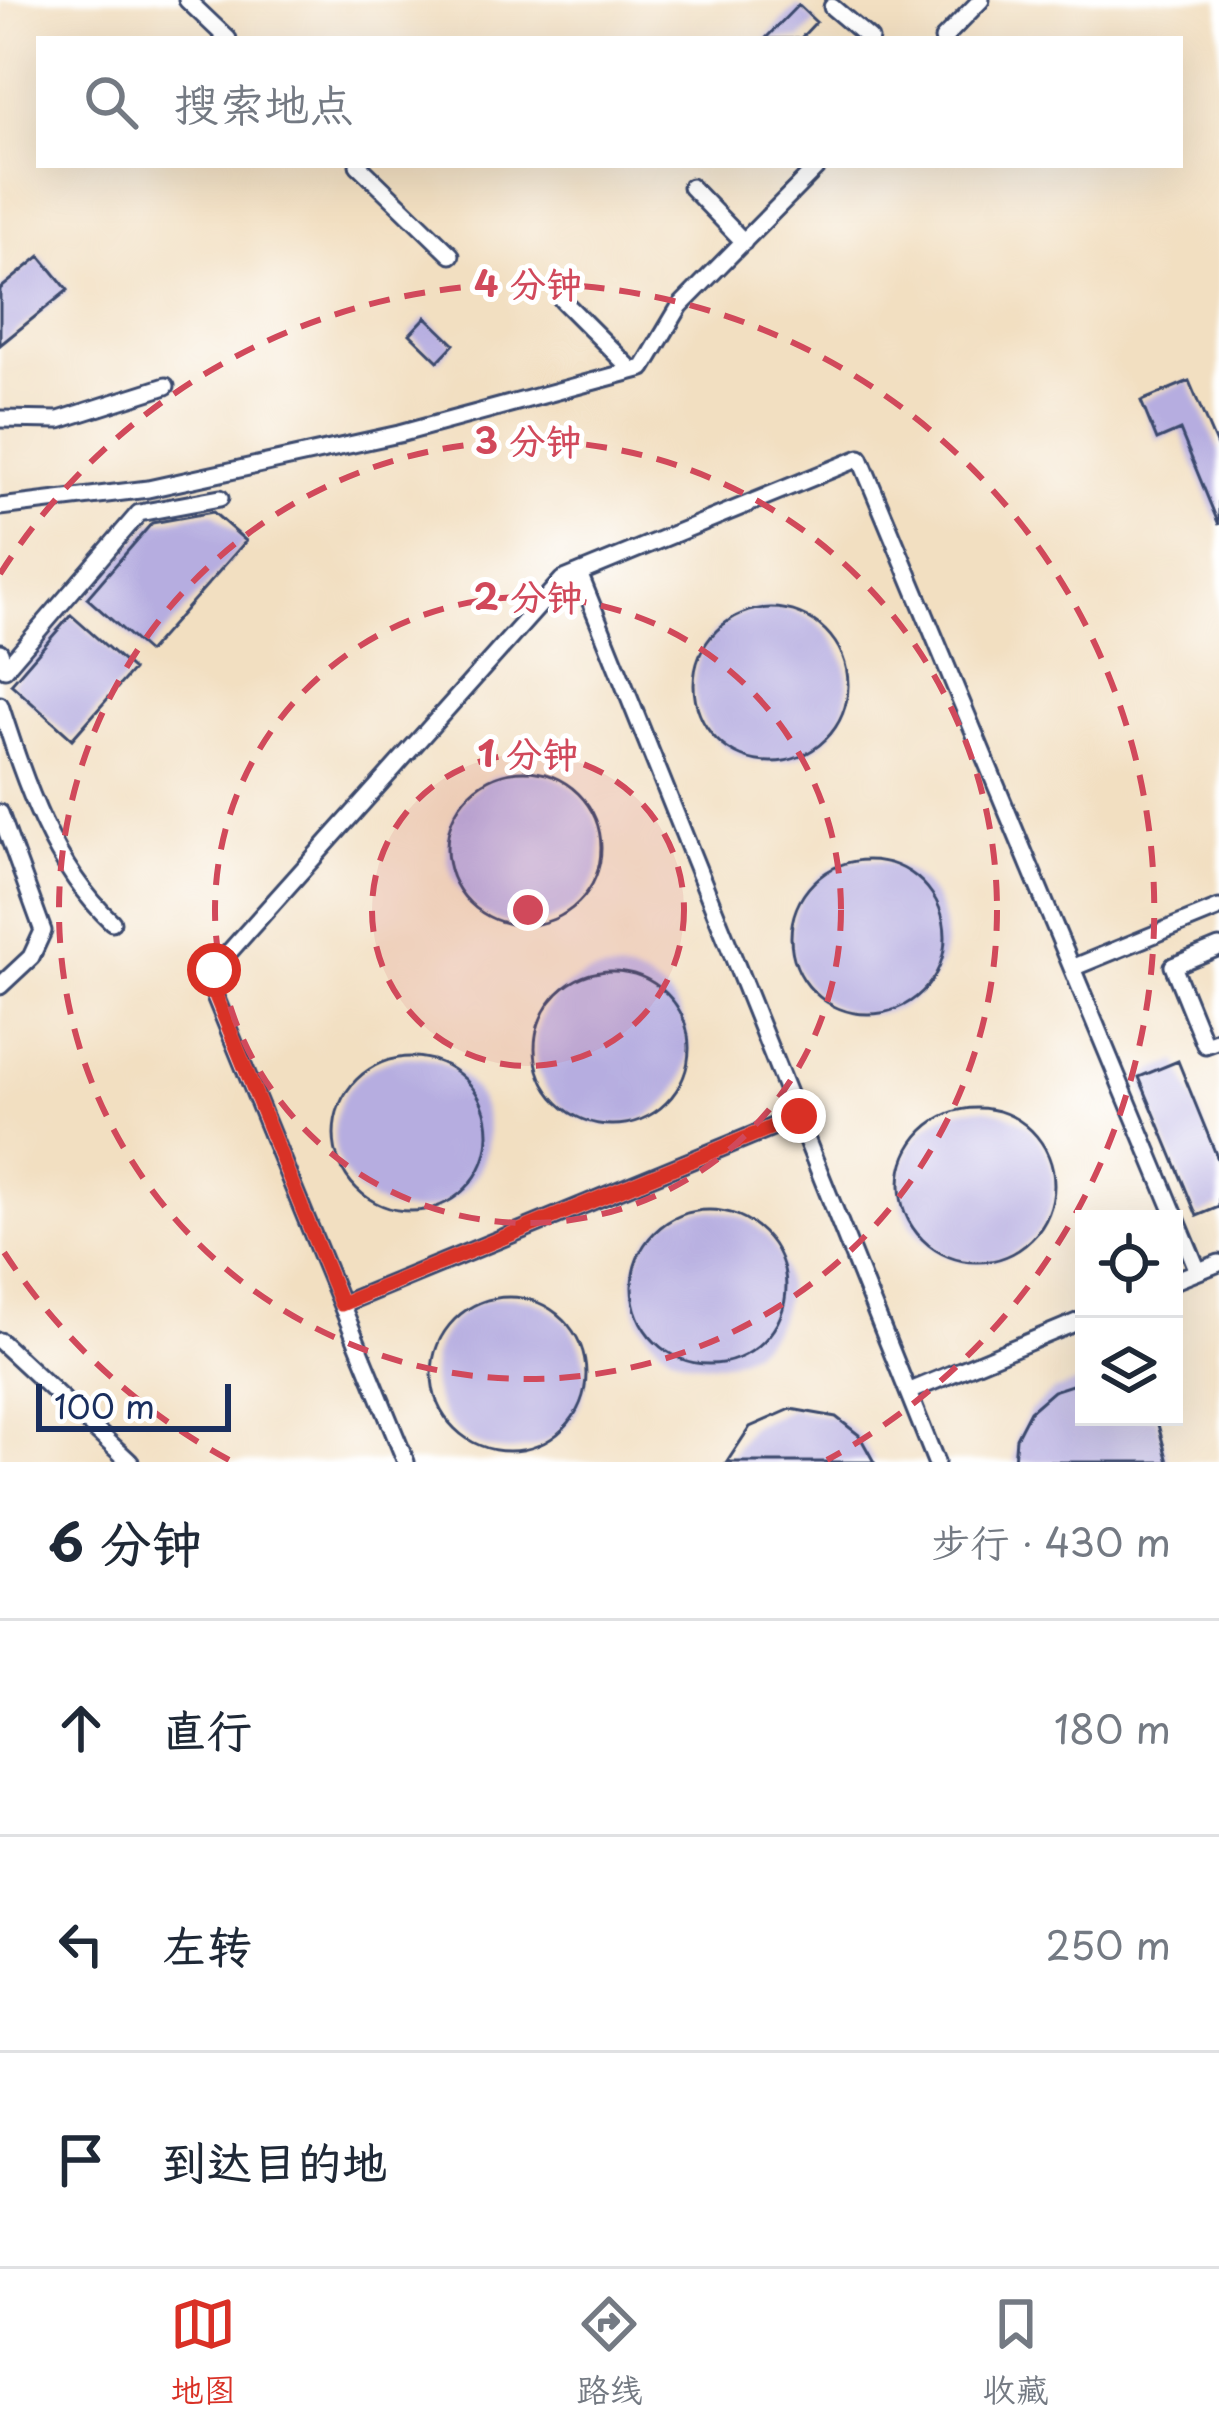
<!DOCTYPE html>
<html lang="zh">
<meta charset="utf-8">
<style>
body{margin:0;font-family:"Playpen Sans","LXGW WenKai TC",sans-serif;background:#f2f2f3;color:#1f2937}
.controls{position:absolute;right:36px;bottom:36px;display:grid;overflow:hidden;border-radius:0px;box-shadow:0 12px 48px #0002}
.controls button{width:108px;height:108px;display:grid;place-items:center;padding:0;border:0;border-bottom:3px solid #e0e1e3;background:#fff;color:#1f2937;font:60px sans-serif}
.scale{position:absolute;left:36px;bottom:30px;width:195px;box-sizing:border-box;padding-left:12px;border:6px solid #1b2f5e;border-top:0;font-size:33px;line-height:42px;white-space:nowrap;color:#1b2f5e;-webkit-text-stroke:9px #fff;paint-order:stroke}
.stop{position:absolute;width:36px;height:36px;margin:-27px;border:9px solid #d93025;border-radius:50%;background:#fff}
.stop.end{background:#d93025;border-color:#fff;box-shadow:0 3px 12px #0008}
.list{margin:0;padding:0;list-style:none}
h2{display:flex;justify-content:space-between;align-items:center;height:156px;margin:0;padding:0 48px;font-size:51px}
h2 small{font-size:39px;font-weight:400;color:#747a83}
.list li{display:grid;grid-template-columns:78px 1fr auto;gap:36px;align-items:center;box-sizing:border-box;height:216px;padding:0 48px;border-top:3px solid #e0e1e3}
.list b{display:block;font-size:45px;white-space:nowrap}
.list em{font-size:39px;font-style:normal;color:#747a83}
.icon{flex:none;width:66px;height:66px;fill:none;stroke:currentColor;stroke-width:2;stroke-linecap:round;stroke-linejoin:round}
.map{position:relative;flex:none;width:1219px;height:1462px;overflow:hidden}
.search{position:absolute;background:#fff;box-shadow:0 12px 48px #0002;left:36px;right:36px;top:36px;height:132px;display:flex;align-items:center;gap:30px;box-sizing:border-box;padding:0 42px;border-radius:0px;color:#747a83;font-size:45px}
.sheet{height:804px;background:#fff}
nav{display:flex;justify-content:space-around;align-items:center;box-sizing:border-box;height:168px;border-top:3px solid #e0e1e3;background:#fff;font-size:33px;color:#747a83}
nav a{display:grid;justify-items:center;gap:6px}
nav .on{color:#d93025}
.map>svg:first-child{display:block}
.building{fill:#b6ade0}
.lines{fill:none;stroke-linecap:round;stroke-linejoin:round}
.minor-casing{stroke:#3b496d;stroke-width:21}
.minor{stroke:#fff;stroke-width:15}
.route{stroke:#d93025;stroke-width:15}
.ring{fill:none;stroke:#d1495b;stroke-width:6;stroke-dasharray:21 15}
.centre{fill:#d1495b;stroke:#fff;stroke-width:6}
.ring-label{font-size:36px;text-anchor:middle;font-weight:bold;fill:#d1495b;stroke:#fff;stroke-width:10;stroke-linejoin:round;paint-order:stroke}
</style>
<div class="map">
<svg width="1219" height="1462" viewBox="0 0 1219 1462">
<rect width="100%" height="100%" fill="#fff"/>
<filter id="ink" filterUnits="userSpaceOnUse"><feTurbulence type="fractalNoise" baseFrequency=".00833" numOctaves="2"/><feDisplacementMap in="SourceGraphic" scale="24" xChannelSelector="R" yChannelSelector="G"/><feConvolveMatrix kernelMatrix="1 2 1 2 8 2 1 2 1" color-interpolation-filters="sRGB"/></filter>
<filter id="wash" filterUnits="userSpaceOnUse"><feTurbulence type="fractalNoise" baseFrequency=".004" numOctaves="4" result="noise"/><feDisplacementMap in="SourceGraphic" scale="48" xChannelSelector="R" yChannelSelector="G"/><feGaussianBlur stdDeviation="2.7" result="paint"/><feColorMatrix in="noise" values="0 0 0 0 0 0 0 0 0 0 0 0 0 0 0 0 0 1.4 0 .05"/><feComposite in="paint" operator="in"/></filter>
<g filter="url(#wash)">
<rect width="100%" height="100%" fill="#f2dfc1"/>
<g id="blocks">
<path class="building" d="M798,5l18,17 -16,17h-35z
M40,256l28,34 -68,55v-56z
M426,317l28,27 -16,17 -28,-27z
M1189,381l30,70v74l-39,-95 -23,10 -16,-39z
M213,512l33,29 -98,111 -61,-54 65,-75z
M694 685a77 77 0 1 1 154 0a77 77 0 1 1-154 0Z
M71,615l62,55 -61,69 -61,-55z
M447 848a77 77 0 1 1 154 0a77 77 0 1 1-154 0Z
M791 937a77 77 0 1 1 154 0a77 77 0 1 1-154 0Z
M535 1048a77 77 0 1 1 154 0a77 77 0 1 1-154 0Z
M334 1134a77 77 0 1 1 154 0a77 77 0 1 1-154 0Z
M1178,1061l41,101v45l-22,9 -58,-139z
M900 1185a77 77 0 1 1 154 0a77 77 0 1 1-154 0Z
M632 1287a77 77 0 1 1 154 0a77 77 0 1 1-154 0Z
M432 1374a77 77 0 1 1 154 0a77 77 0 1 1-154 0Z
M1084,1381v36h72l12,45h-154l2,-24 14,-27 23,-20z
M791,1409l45,8 23,18 15,27h-147l23,-35z"/>
</g>
</g>
<g filter="url(#ink)">
<use href="#blocks" fill-opacity="0" stroke="#3b496d" stroke-width="3"/>
<g class="lines">
<defs>
<path id="minor" d="M187,0l41,39
M832,7l38,32
M943,39l38,-39
M358,165l93,90
M691,187l53,55
M562,300l70,70
M0,419l59,1 107,-34
M0,507l148,-18 251,-55 244,-66 37,-62 139,-141
M579,573l357,889
M0,652l5,17 134,-156 81,-15
M0,705c25,77 52,161 112,217
M0,813l43,118 -12,26 -31,29
M1219,947l-46,19 32,79 14,-5
M1072,968l147,-60
M1174,1281l45,-18
M342,1304l457,-188
M0,1341l130,121
M908,1392l176,-73
M406,1462l-196,-478 4,-15 348,-389 298,-122 338,813"/>
</defs>
<use href="#minor" class="minor-casing"/>
<use href="#minor" class="minor"/>
</g>
</g>
<g class="lines" filter="url(#ink)">
<path class="route" d="M214,970l-3,14 130,320 458,-188"/>
</g>
<circle cx="528" cy="910" r="156" fill="#d1495b" fill-opacity=".12"/>
<g class="ring">
<circle cx="528" cy="910" r="156"/>
<circle cx="528" cy="910" r="313"/>
<circle cx="528" cy="910" r="469"/>
<path d="M229 1460A626 626 0 0 1 0 1246M0 574A626 626 0 1 1 827 1460"/>
</g>
<circle cx="528" cy="910" r="18" class="centre"/>
<g class="ring-label">
<text x="528" y="297">4 分钟</text>
<text x="528" y="454">3 分钟</text>
<text x="528" y="610">2 分钟</text>
<text x="528" y="767">1 分钟</text>
</g>
</svg>
<div class="controls">
<button><svg class="icon" aria-label="locate" viewBox="0 0 24 24"><circle cx="12" cy="12" r="6"/><path d="M12 2v4M12 18v4M2 12h4M18 12h4"/></svg></button>
<button><svg class="icon" aria-label="layers" viewBox="0 0 24 24"><path d="M12 4l9 5-9 5-9-5zM3 14l9 5 9-5"/></svg></button>
</div>
<div class="scale">100 m</div>
<div class="stop" style="left:214px;top:970px"></div>
<div class="stop end" style="left:799px;top:1116px"></div>
<div class="search"><svg class="icon" aria-label="search" viewBox="0 0 24 24"><circle cx="10" cy="10" r="6"/><path d="M15 15l6 6"/></svg>搜索地点</div>
</div>
<section class="sheet">
<h2>6 分钟<small>步行 · 430 m</small></h2>
<ul class="list">
<li><svg class="icon" aria-label="ahead" viewBox="0 0 24 24"><path d="M12 20V5M6 11l6-6 6 6"/></svg><div><b>直行</b></div><em>180 m</em></li>
<li><svg class="icon" aria-label="left" viewBox="0 0 24 24"><path d="M17 20v-9H6M10 6l-5 5 5 5"/></svg><div><b>左转</b></div><em>250 m</em></li>
<li><svg class="icon" aria-label="arrive" viewBox="0 0 24 24"><path d="M6 21V4h12l-3 4 3 4H6"/></svg><div><b>到达目的地</b></div></li>
</ul>
</section>
<nav>
<a class="on"><svg class="icon" aria-label="map" viewBox="0 0 24 24"><path d="M3 6l6-2 6 2 6-2v14l-6 2-6-2-6 2zM9 4v14M15 6v14"/></svg>地图</a>
<a><svg class="icon" aria-label="directions" viewBox="0 0 24 24"><path d="M12 3l9 9-9 9-9-9zM9 14v-3h6M13 9l2 2-2 2"/></svg>路线</a>
<a><svg class="icon" aria-label="saved" viewBox="0 0 24 24"><path d="M7 4h10v16l-5-4-5 4z"/></svg>收藏</a>
</nav>
